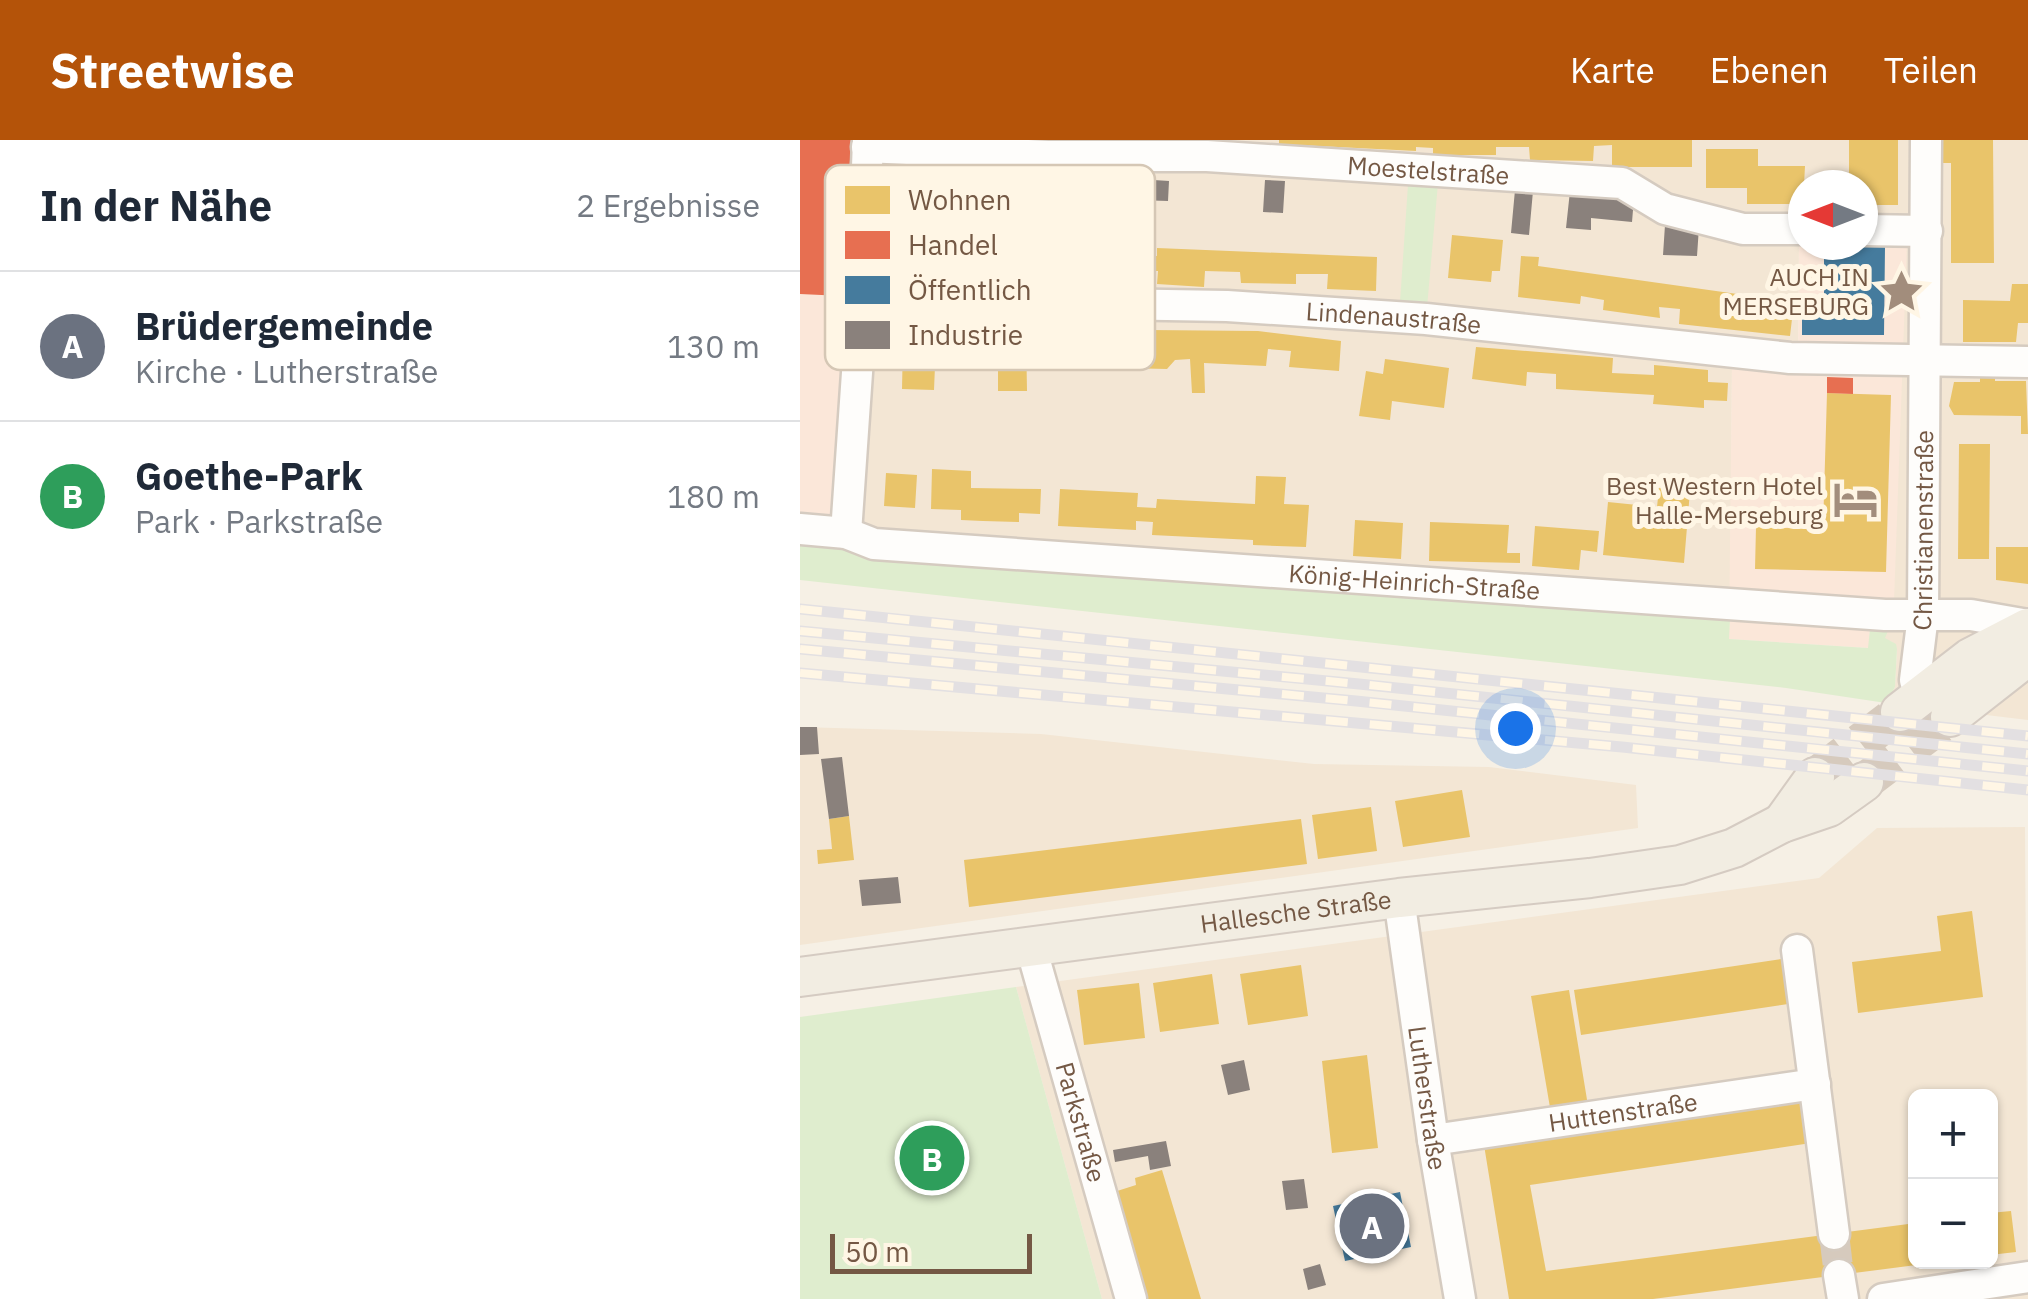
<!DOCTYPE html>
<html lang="de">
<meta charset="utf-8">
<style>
body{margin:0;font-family:"IBM Plex Sans",sans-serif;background:#f6f6f7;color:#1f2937}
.controls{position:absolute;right:30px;bottom:30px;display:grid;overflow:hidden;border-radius:15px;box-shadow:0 2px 8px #0004}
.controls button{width:90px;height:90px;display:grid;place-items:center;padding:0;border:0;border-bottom:2px solid #e0e1e3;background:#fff;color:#1f2937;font:50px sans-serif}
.compass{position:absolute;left:988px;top:30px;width:90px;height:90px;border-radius:50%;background:#fff;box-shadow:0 2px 8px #0004;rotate:270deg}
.scale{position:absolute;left:30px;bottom:25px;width:202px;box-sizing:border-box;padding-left:10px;border:5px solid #745844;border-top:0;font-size:28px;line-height:35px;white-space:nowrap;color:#745844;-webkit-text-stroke:8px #fff6e5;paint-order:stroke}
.you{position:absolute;left:715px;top:588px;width:35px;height:35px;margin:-25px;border:8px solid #fff;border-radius:50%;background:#1a73e8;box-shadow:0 0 0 15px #1a73e833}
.badge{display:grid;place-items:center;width:65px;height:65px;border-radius:50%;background:#b45309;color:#fff;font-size:32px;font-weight:700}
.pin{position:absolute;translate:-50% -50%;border:5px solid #fff;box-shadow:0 2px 10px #0006}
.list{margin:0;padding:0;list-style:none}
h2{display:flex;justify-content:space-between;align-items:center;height:130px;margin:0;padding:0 40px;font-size:42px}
h2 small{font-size:32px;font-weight:400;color:#747a83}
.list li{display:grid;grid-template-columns:65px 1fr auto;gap:30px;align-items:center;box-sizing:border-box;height:150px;padding:0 40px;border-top:2px solid #e0e1e3}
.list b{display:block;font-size:38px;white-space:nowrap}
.list p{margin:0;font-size:32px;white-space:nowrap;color:#747a83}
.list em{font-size:32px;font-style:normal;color:#747a83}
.map{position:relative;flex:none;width:1228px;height:1159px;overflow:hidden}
header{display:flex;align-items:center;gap:60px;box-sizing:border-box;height:140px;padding:0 50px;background:#b45309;color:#fff}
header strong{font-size:48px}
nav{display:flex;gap:55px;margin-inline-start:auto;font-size:35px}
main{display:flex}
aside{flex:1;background:#fff}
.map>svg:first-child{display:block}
.residential{fill:#f3e6d4;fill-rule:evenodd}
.commercial{fill:#fbe7d9}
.green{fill:#dfedce}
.homes{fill:#e9c46a}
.shops{fill:#e76f51}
.public{fill:#457b9d}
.industry{fill:#8a817c}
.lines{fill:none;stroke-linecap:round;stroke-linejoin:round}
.minor-tunnel{stroke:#d6cabd;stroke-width:30;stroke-dasharray:30 15;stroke-linecap:butt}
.major-tunnel{stroke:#d6cabd;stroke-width:38;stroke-dasharray:38 19;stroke-linecap:butt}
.minor-casing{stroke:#d5cbc0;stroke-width:35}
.major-casing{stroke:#d5cbc2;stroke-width:42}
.minor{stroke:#fefdfb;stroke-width:30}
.major{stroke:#f2ede2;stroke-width:38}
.rail-casing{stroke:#e3e0e2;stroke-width:11}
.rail{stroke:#fff6e5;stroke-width:8;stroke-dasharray:22;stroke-linecap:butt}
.labels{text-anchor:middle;stroke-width:10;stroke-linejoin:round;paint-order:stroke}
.street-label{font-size:25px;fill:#745844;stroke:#fff6e5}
.poi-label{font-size:25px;fill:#745844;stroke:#fff6e5;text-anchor:end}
.key{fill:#fff6e5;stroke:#d5c7b5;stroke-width:2.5}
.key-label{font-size:28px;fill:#745844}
</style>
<header>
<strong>Streetwise</strong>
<nav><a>Karte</a><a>Ebenen</a><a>Teilen</a></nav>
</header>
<main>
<aside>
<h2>In der Nähe<small>2 Ergebnisse</small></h2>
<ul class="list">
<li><span class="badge" style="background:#6b7280">A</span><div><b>Brüdergemeinde</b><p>Kirche · Lutherstraße</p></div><em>130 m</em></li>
<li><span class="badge" style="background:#2e9e5b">B</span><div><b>Goethe-Park</b><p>Park · Parkstraße</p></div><em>180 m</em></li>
</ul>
</aside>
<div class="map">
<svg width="1228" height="1159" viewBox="0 0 1228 1159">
<rect width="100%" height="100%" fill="#f6f0e5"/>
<path class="residential" d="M62,0h1166v580l-142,-17 9,-16 2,-38 -5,-7 -8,-3 10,-37 -31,-360v-57h-60v57l-4,1 -1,121 -66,-1 -2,256 -889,-73z
M0,587l241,7 273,30 175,3 147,18 2,43 -838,117z
M1225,687l3,472h-926l-86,-312 803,-109 58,-50zM1116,956h74v166h-74z"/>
<path class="commercial" d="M0,0h62l-21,406 -41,-9z
M1107,101l-13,361 -6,29 -18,-2 -1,19 -140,-9 3,-277 66,2 1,-122 4,3h60z"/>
<path class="green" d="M609,30l30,2 -13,147 -27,-2z
M0,397l79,16 851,66 -1,20 139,9 2,-19 18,2 -3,7 11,6 1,5 -2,38 -9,16 -100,-15 -986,-108z
M216,847l86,312h-302v-282z"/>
<path class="homes" d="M479,0h413v27h-80v-22l-18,1 -1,15 -63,-1 -1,-13h-33v8h-63v-7l-17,-1v4l-137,-7z
M1049,0h49v65h-35v-20h-14z
M1142,0h51l1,123h-43v-100h-9z
M906,9h52v17h47l-2,38h-56v-16h-41z
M103,46l28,1 -3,58 229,11v-8l220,9 -1,34 -49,-2 1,-15h-32v10l-55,-1 -1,-11 -35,-1 -1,16 -47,-3 1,-13h-33l-1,17 -48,-1v-13h-30l-1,13h-56l1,-10 -28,-3 -1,19 -63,-3z
M652,95l51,5 -3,31h-8l-1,11 -43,-4z
M721,116l18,1 -1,9 256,36 -4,34 -111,-12 1,-15 -21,-2 1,11 -57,-8 1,-10 -23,-4 -1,8 -62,-7z
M1212,144h16v39h-10l-2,19h-53v-42l47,1z
M238,189l220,2 83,10 -2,30 -50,-4 2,-16 -23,-2 -2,17 -62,-3 1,30h-13l-2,-34 -15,1 -8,9 -44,-1 -1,-19h-39v18h-45z
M226,194l1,57h-29v-24l-40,1v-33z
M103,201l33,1 -2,48 -32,-1z
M676,207l137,11 -1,15 42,2v-10l54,5v12l20,1 -1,18 -23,-1v8l-51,-4 1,-9 -98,-6v-15l-29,-2 -1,14 -54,-7z
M585,219l64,9 -5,40 -52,-7 -2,19 -31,-4 7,-45 17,3z
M1180,234h15v7h31l2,53h-7v-18l-67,-1 -5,-9 5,-24h26z
M1027,253l64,2 -5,177 -131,-3 1,-42 67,2z
M1159,304h31l-1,115h-31z
M132,329l39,2v17l70,1 -1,25 -21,-1v9l-36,-1 -22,-1v-10l-30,-1z
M86,333l31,2 -2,33 -31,-2z
M456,336l30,1 -2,27 25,1 -3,42 -53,-2v-5l-101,-5 1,-13 -17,-1v9l-78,-4 2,-37 78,4 -1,14 19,1 1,-9 98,5z
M859,348l31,3 -6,72 -81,-8 5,-53 49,5z
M555,380l48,3 -2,36 -48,-3z
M630,382l79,3 -2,28h13v10l-91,-2z
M735,386l64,5 -2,21 -16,-2 -2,20 -47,-4z
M1196,407h32v37l-32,-4z
M662,650l8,47 -67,10 -8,-46z
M571,667l6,44 -59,8 -6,-44z
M49,676l5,44 -36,4 -1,-14 15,-1 -3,-30z
M501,679l6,45 -338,43 -5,-47z
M1172,771l11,86 -125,16 -6,-51 89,-11 -4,-35z
M988,818l7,45 -214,32 -7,-45z
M501,825l7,51 -60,9 -8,-51z
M412,834l7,50 -59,8 -7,-49z
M339,843l6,55 -61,7 -7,-55z
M769,850l22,134 -37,7 -23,-135z
M567,915l11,93 -46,5 -10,-92z
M1004,957l7,46 -281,42 16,86 370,-48v39l8,2 -271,35h-144l-25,-154z
M362,1030l39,129h-55l-32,-107 22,-7 -1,-7z
M1211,1071l5,41 -26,3v-42z"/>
<path class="shops" d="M0,0h51l-8,156 -43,-2z
M1027,237l26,1v16l-26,-1z"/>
<path class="public" d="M1024,107h61l-1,88h-82v-24h22z
M600,1052l11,55 -66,14 -12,-55z"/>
<path class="industry" d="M338,39l31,2 -1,20 -31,-1z
M465,40l20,1 -2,32 -20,-1z
M715,50l18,1 -4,44 -18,-2z
M770,51l64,7 -2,24 -41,-4v12l-25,-2z
M865,85l34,2 -2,29 -34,-1z
M0,587h17l2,27 -19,1z
M42,617l7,59 -20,3 -8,-60z
M98,737l3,26 -39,3 -3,-26z
M444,920l6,30 -22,5 -7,-30z
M366,1001l5,25 -21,4 -2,-14 -33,6 -2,-12z
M504,1039l4,29 -22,2 -4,-29z
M520,1124l6,21 -18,5 -5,-21z"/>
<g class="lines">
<path class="minor-tunnel" d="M1034,1094l5,41"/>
<path class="major-tunnel" d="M1015,637l85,-65
M1064,642l86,-65"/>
<defs>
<g id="minor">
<path id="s1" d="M67,7l181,9h159l415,27 43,26 78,20h60"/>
<path d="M1063,90l64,1"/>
<path id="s2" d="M62,160l365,6 199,13 364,39 238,4"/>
<path id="s3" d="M0,389l46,4 28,11 1011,71h86l57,10"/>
<path d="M46,393l16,-233 6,-160"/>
<path id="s4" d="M1120,557l-5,-17 8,-65 3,-475"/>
<path id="s5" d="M599,758l34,242 27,159"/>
<path id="s6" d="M231,807l100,352"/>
<path d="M997,810l37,284"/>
<path id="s7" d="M633,1000l382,-56"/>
<path d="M1039,1135l4,24"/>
<path d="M1083,1159l145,-22"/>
</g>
<g id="major">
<path d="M1100,572l70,-54 58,-30"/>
<path d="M1150,577l78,-61"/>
<path d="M982,683l33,-46"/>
<path id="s8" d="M0,837l599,-79 191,-20 90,-13 54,-17 48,-25 47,-16 35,-25"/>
</g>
</defs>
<use href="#minor" class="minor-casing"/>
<use href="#major" class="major-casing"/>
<use href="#minor" class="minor"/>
<use href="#major" class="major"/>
<defs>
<path id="rail" d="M0,469l1228,127
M0,491l559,53 669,70
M0,509l556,52 672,70
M0,533l822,74 406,43"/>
</defs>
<use href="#rail" class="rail-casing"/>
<use href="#rail" class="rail"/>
</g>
<defs>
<symbol id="sight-bare" viewBox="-9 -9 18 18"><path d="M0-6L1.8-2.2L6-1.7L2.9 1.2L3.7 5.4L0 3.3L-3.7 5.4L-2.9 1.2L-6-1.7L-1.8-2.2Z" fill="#a28d7c" stroke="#fff6e5" stroke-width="2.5" paint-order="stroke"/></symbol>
<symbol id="hotel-bare" viewBox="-9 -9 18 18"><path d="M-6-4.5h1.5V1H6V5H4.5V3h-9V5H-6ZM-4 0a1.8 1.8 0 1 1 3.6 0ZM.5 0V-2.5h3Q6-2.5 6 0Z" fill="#a28d7c" stroke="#fff6e5" stroke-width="2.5" paint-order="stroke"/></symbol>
</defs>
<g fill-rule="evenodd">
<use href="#sight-bare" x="1070" y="120" width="63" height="63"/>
<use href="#hotel-bare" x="1024" y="328" width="63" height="63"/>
</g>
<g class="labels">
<g class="street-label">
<text dy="9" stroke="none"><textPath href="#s1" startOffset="562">Moestelstraße</textPath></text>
<text dy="9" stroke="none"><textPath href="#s2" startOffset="532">Lindenaustraße</textPath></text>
<text dy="9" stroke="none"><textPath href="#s4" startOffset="168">Christianenstraße</textPath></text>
<text dy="9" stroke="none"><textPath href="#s3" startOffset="618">König-Heinrich-Straße</textPath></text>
<text dy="9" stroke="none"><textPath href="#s8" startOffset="500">Hallesche Straße</textPath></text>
<text dy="9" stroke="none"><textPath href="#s5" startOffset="202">Lutherstraße</textPath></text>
<text dy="9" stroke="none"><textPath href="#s7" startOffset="192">Huttenstraße</textPath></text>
<text dy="9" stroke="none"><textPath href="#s6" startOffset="182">Parkstraße</textPath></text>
</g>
<g class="poi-label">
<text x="1069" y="146">AUCH IN<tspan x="1069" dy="29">MERSEBURG</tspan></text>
<text x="1023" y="355">Best Western Hotel<tspan x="1023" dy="29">Halle-Merseburg</tspan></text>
</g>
</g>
<rect x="25" y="25" width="330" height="205" rx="15" class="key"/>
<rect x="45" y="46" width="45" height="28" fill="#e9c46a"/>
<rect x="45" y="91" width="45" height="28" fill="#e76f51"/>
<rect x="45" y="136" width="45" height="28" fill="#457b9d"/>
<rect x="45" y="181" width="45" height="28" fill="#8a817c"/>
<g class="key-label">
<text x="108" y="70">Wohnen</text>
<text x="108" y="115">Handel</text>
<text x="108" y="160">Öffentlich</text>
<text x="108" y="205">Industrie</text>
</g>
</svg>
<div class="controls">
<button>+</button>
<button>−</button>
</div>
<svg class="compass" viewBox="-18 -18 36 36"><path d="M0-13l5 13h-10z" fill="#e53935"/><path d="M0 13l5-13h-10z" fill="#747a83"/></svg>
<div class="scale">50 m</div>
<div class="you"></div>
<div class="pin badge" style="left:572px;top:1086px;background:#6b7280">A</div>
<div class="pin badge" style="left:132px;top:1018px;background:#2e9e5b">B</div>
</div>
</main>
